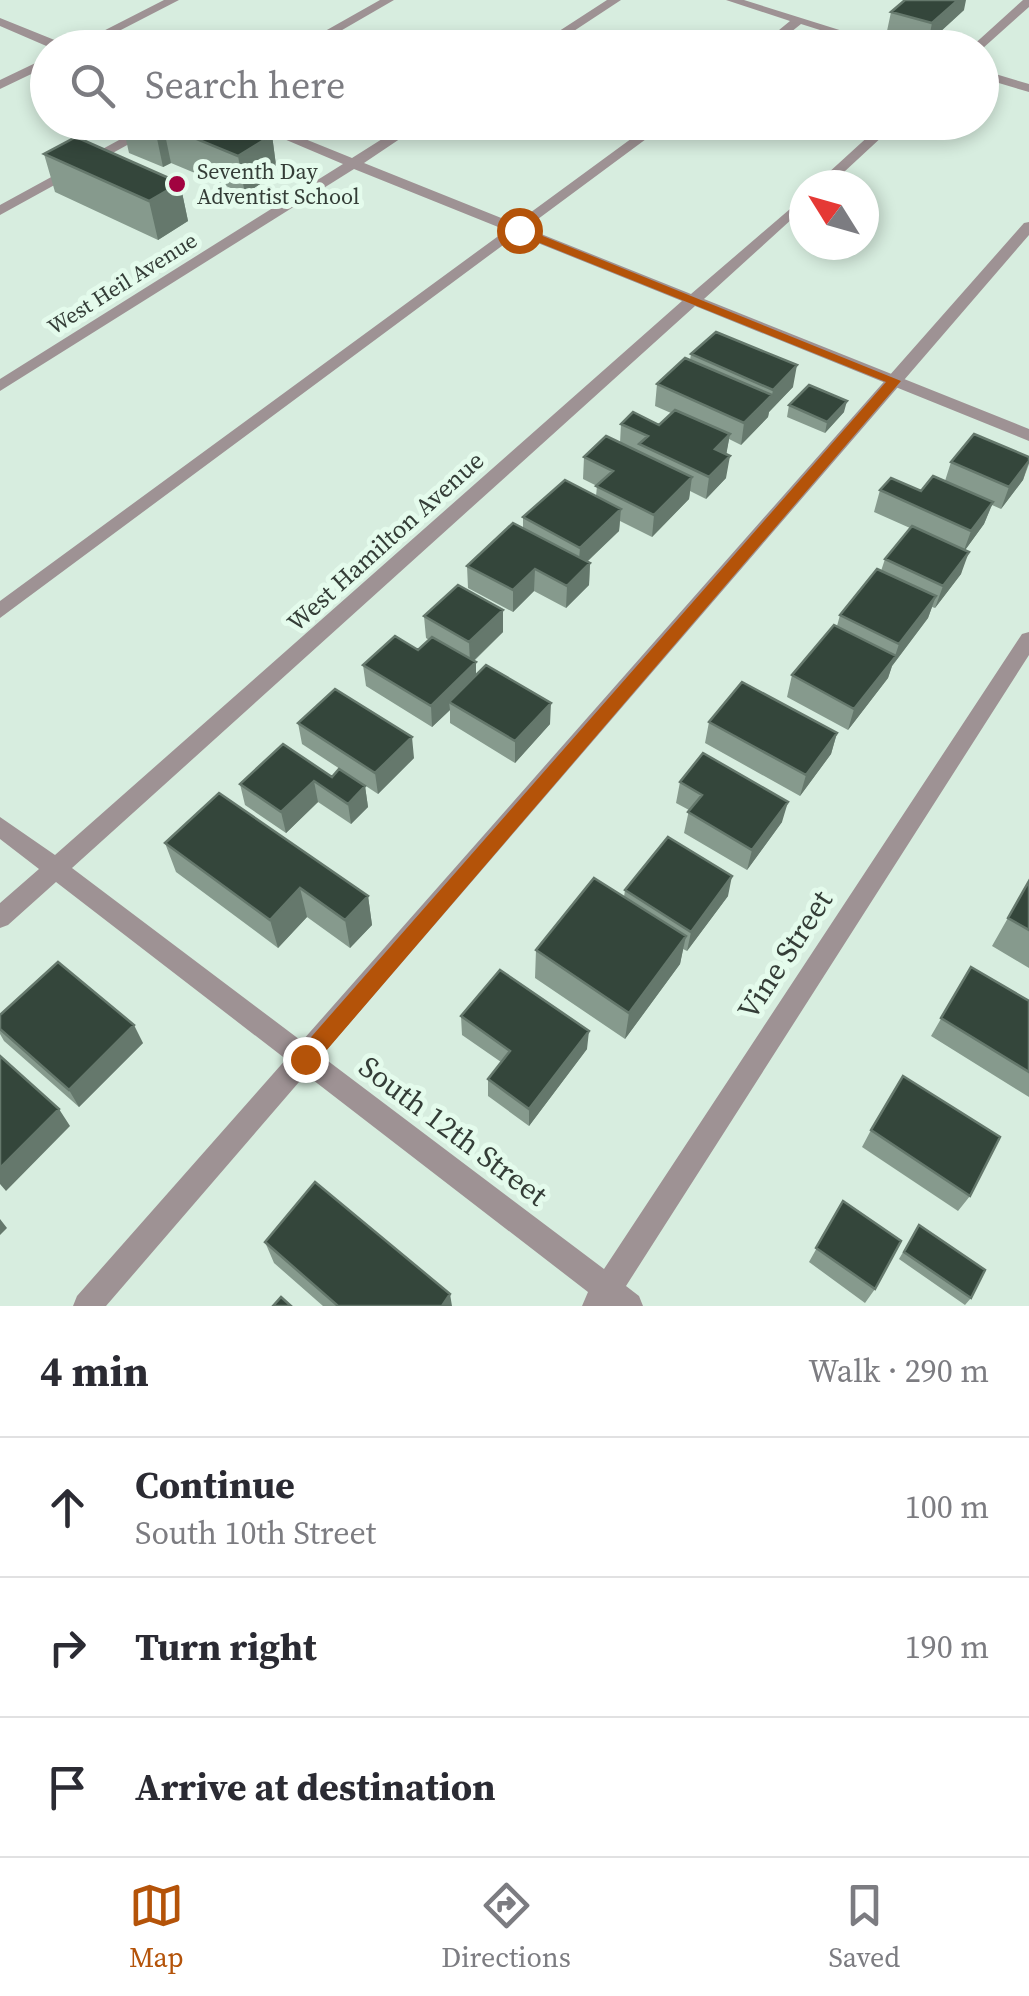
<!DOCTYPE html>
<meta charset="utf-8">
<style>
body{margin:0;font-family:"Source Serif 4",serif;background:#f2f2f3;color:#2b2b33}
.compass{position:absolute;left:789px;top:170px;width:90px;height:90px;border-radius:50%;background:#fff;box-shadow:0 5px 15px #0003;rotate:307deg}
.stop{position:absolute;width:30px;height:30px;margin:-22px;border:8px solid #b45309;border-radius:50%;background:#fff}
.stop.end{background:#b45309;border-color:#fff;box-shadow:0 2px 10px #0008}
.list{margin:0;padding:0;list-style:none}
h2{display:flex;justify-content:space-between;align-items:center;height:130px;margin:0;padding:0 40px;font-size:42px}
h2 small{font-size:32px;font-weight:400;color:#7c7c81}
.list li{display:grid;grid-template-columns:65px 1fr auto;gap:30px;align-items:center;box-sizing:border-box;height:140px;padding:0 40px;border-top:2px solid #e1e1e2}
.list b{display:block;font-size:38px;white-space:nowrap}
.list p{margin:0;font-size:32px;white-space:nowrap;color:#7c7c81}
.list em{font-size:32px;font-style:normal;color:#7c7c81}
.icon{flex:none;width:55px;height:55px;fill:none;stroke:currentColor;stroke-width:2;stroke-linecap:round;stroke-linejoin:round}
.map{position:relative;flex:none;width:1029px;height:1306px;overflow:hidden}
.search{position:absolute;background:#fff;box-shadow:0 5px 15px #0003;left:30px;right:30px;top:30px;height:110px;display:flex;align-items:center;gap:25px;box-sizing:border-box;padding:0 35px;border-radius:55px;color:#7c7c81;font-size:38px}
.sheet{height:550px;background:#fff}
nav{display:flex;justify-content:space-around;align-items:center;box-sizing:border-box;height:140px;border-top:2px solid #e1e1e2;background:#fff;font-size:28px;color:#7c7c81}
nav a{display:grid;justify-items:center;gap:5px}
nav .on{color:#b45309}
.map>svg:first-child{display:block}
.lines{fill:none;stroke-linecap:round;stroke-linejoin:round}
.service{fill:#9e9294;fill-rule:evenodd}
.minor{fill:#9e9294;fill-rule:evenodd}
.wall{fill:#869a8d}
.shaded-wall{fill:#65786c}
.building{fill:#34463b;stroke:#65786c;stroke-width:2.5}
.route{fill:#b45309}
.poi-dot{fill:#a10340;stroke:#e4fbec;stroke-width:4}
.labels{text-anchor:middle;stroke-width:10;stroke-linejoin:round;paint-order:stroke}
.far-poi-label{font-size:22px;fill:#343d37;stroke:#e4fbec;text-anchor:start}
.far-street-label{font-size:22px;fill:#343d37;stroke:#e4fbec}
.street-label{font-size:25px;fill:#343d37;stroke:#e4fbec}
.near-street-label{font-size:30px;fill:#343d37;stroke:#e4fbec}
</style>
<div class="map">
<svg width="1029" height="1306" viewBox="0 0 1029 1306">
<rect width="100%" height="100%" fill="#d7eddf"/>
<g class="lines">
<path class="service" d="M380,0h14l-83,48h-16z
M726,0h18l153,48h-20l-76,-24 -30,24h-14l33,-27z
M982,70l47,14v8l-47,-14z
M152,122h17l-169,93v-10z
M654,122h15l-669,496v-17z
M1029,222v13l-923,1071h-33l4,-10 947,-1073z"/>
<path class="minor" d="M164,0h15l-93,48h-16z
M607,0h14l-73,48h-15z
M1023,0h6v7l-47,42 -12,-1z
M0,18l67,27 2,3h-18l-51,-22z
M48,57v9l-48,23v-9z
M244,122h19l89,36 57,-36h16l-61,41 327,131 113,-97v11l-100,91 325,130v12l-334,-135 -623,562 532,401 418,-635 7,-2v23l-403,631 13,10 4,10h-61l6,-14 -532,-410 -48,43 -8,3v-25l39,-34 -39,-30v-22l55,38 627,-554 -328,-132 -354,222v-12l343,-215z
M884,122h14l-68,63h-15z"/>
</g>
<path class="wall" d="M964,10l-36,33 -41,-12 4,-19z
M122,122h117l33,13 5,38 -32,21 -74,-31 -8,4 -34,-14z
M44,154l136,29 8,38 -30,19 -103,-48z
M691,354l102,33 -24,25 -1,5 -27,28 -12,-6 -3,15v24l-20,21 -16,-8 -1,8 -37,38 -32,-16 -1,10 -32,31 3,1 -1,22 -23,23 -32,-17 -21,21 -45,-24 -1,-22 56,-38v-11l73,-21 1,-10 -14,-7 1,-22 36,-14 1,-19 38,1 12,-12 -16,-7 2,-22 33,-24z
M789,405l55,7 -19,21 -38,-16z
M1029,457v7l-6,16 -22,29 -9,-4 -8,19 -19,26 -4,24 -26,34 -3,-1 -4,11 -36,48 -4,12 -40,52 -61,-33 5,-22 45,-49 3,-11 41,-44 4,-12 25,-31 -36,-16 6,-22 41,1 24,-10 6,-19z
M424,616l79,16 -29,29 2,14 74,49 -35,39 -65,-40v-13l-18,17 -66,-41 -3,-21 55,-15 11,-10 -3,-2z
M709,722l128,11 -6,21 -31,42 -95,-53z
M298,723l116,35 -36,36 -76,-50z
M332,777l33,9 3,21 -17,17 -33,-22 -32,31 -41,-28 -5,-21z
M680,782l102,40 -35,48 -63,-37 5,-23 -13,-7z
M165,843l203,53 4,29 -22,23 -43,-31 -29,31 -102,-76z
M1029,881v87l-37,-22z
M625,890l103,6 -41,55 -4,-2 -3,15 -55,75 -90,-61 1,-28 88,-53z
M971,967l58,34v96l-98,-61z
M0,1015l143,28 -64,64 -75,-66 -4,-7z
M461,1016l126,33 -58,77 -41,-30v-17l13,-17 -39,-27z
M871,1130l99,66 -12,15 -96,-64z
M843,1201l32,88 -10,14 -56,-41z
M919,1225l52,73 -6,7 -66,-46z
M265,1242l187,64h-129l-49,-43z"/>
<path class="shaded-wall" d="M958,0h8l-2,10 -36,33 4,-20z
M163,125l8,38 -8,4 -8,-38z
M272,135l5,38 -32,21 -7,-38z
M180,183l8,38 -30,19 -9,-39z
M797,365l-4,22 -24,25 -1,5 -27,28 3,-22 28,-28 1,-5z
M847,401l-3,11 -19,21 2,-11z
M730,434l-4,22 -11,-7z
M730,456l-4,22 -20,21 3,-22z
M1029,461l-6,19 -22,29 8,-22z
M692,477l-3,22 -37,38 2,-22z
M993,502l-9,22 -21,29 8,-22z
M621,509l-2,22 -41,39 2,-22z
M969,552l-8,22 -26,34 8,-22z
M590,563l-1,22 -23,23 1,-22z
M535,569l-1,22 -21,21v-22z
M936,596l-8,22 -36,48 -4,12 -40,52 6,-21 41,-53 4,-12z
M503,610v22l-33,32 -1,-22z
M476,662v21l-27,19 1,8 -18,17 -1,-21z
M551,703l-1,21 -35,39v-22z
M837,733l-6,21 -31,42 6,-21z
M412,737l2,21 -36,36 -3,-21z
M314,781l4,21 -32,31 -5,-21z
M365,786l3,21 -17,17 -3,-20z
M788,802l-6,20 -35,48 5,-20z
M732,876l-4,20 -41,55 4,-19z
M300,888l7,29 -29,31 -8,-28z
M368,896l4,29 -22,23 -5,-28z
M686,936l-6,28 -55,75 4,-26z
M134,1025l9,18 -64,64 -10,-17z
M589,1031l-2,18 -58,77v-17z
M59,1109l11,17 -64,65 -6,-7v-16z
M0,1219l7,9 -7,7z
M450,1294l2,12h-10z"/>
<path class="building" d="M905,0h53l-26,23 -41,-11z
M138,122h101l33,13 -34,21 -75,-31 -8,4z
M76,137l104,46 -31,18 -105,-47z
M716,332l81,33 -24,25 -82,-36z
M685,358l87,37 -28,28 -87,-39z
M809,385l38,16 -20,21 -38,-17z
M675,410l55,24 -15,15 15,7 -21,21 -70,-33 9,-8 -27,-12 12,-12 26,13z
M974,434l55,23v4l-20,26 -58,-25z
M606,436l86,41 -38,38 -58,-29 17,-15 -29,-14z
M933,476l60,26 -22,29 -91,-41 11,-12 30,13z
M565,480l56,29 -41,39 -57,-31z
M513,523l77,40 -23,23 -32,-17 -22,21 -46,-24z
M912,526l57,26 -26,34 -58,-27z
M877,569l59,27 -37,48 -59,-29z
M458,585l45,25 -34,32 -45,-26z
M834,625l62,31 -42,53 -62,-34z
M395,636l23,14 14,-13 44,25 -45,44 -68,-41z
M486,665l65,38 -36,38 -66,-39z
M742,682l95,51 -31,42 -97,-53z
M335,689l77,48 -37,36 -77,-50z
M283,744l49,33 7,-8 26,17 -17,18 -34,-23 -33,31 -41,-28z
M703,753l85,49 -36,48 -64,-38 14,-17 -22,-13z
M219,793l149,103 -23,24 -45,-32 -30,32 -105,-77z
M668,837l64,39 -41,56 -66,-42z
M594,878l92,58 -57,77 -93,-63z
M1029,881v49l-21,-12z
M58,962l76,63 -65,65 -69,-61v-14z
M971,967l58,34v71l-88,-54z
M500,970l89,61 -60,78 -41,-30 22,-28 -49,-35z
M0,1056l59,53 -59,59z
M903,1076l97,61 -30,59 -99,-66z
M315,1182l135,112 -8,12h-104l-73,-64z
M843,1201l58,40 -26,48 -59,-41z
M919,1225l66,45 -14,28 -67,-46z
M281,1297l10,9h-18z"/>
<path class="route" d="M515,228h8l378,153 -588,685 -8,3 -7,-3 -3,-7 3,-7 588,-670 -371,-149z"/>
<circle class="poi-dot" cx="177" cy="184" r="10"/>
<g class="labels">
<g class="far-poi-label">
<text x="197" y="179">Seventh Day<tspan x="197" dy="25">Adventist School</tspan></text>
</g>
<g class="far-street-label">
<text transform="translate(122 283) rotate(-32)" y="8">West Heil Avenue</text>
</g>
<g class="street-label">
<text transform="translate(385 541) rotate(-42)" y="9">West Hamilton Avenue</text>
</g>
<g class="near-street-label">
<text transform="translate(785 955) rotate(-57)" y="10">Vine Street</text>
<text transform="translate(453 1131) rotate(37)" y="10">South 12th Street</text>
</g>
</g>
</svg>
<svg class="compass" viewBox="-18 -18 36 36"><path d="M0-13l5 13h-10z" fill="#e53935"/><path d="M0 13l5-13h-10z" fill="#7c7c81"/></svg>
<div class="stop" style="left:519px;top:230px"></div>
<div class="stop end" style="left:305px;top:1059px"></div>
<div class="search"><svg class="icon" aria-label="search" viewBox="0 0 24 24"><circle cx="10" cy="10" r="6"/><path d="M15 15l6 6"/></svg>Search here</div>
</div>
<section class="sheet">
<h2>4 min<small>Walk · 290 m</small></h2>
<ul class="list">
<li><svg class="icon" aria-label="ahead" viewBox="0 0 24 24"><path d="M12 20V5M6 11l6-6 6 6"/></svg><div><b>Continue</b><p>South 10th Street</p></div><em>100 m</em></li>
<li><svg class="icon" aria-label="right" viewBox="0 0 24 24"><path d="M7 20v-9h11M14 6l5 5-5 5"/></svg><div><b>Turn right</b></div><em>190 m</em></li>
<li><svg class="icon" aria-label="arrive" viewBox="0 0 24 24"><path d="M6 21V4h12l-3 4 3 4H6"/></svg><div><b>Arrive at destination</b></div></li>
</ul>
</section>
<nav>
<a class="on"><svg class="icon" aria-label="map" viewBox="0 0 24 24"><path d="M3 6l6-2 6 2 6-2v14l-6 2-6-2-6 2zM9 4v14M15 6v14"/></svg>Map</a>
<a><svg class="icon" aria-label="directions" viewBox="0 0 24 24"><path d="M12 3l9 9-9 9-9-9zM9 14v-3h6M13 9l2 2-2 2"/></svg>Directions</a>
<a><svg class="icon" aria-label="saved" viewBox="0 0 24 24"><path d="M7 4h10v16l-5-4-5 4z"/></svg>Saved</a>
</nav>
